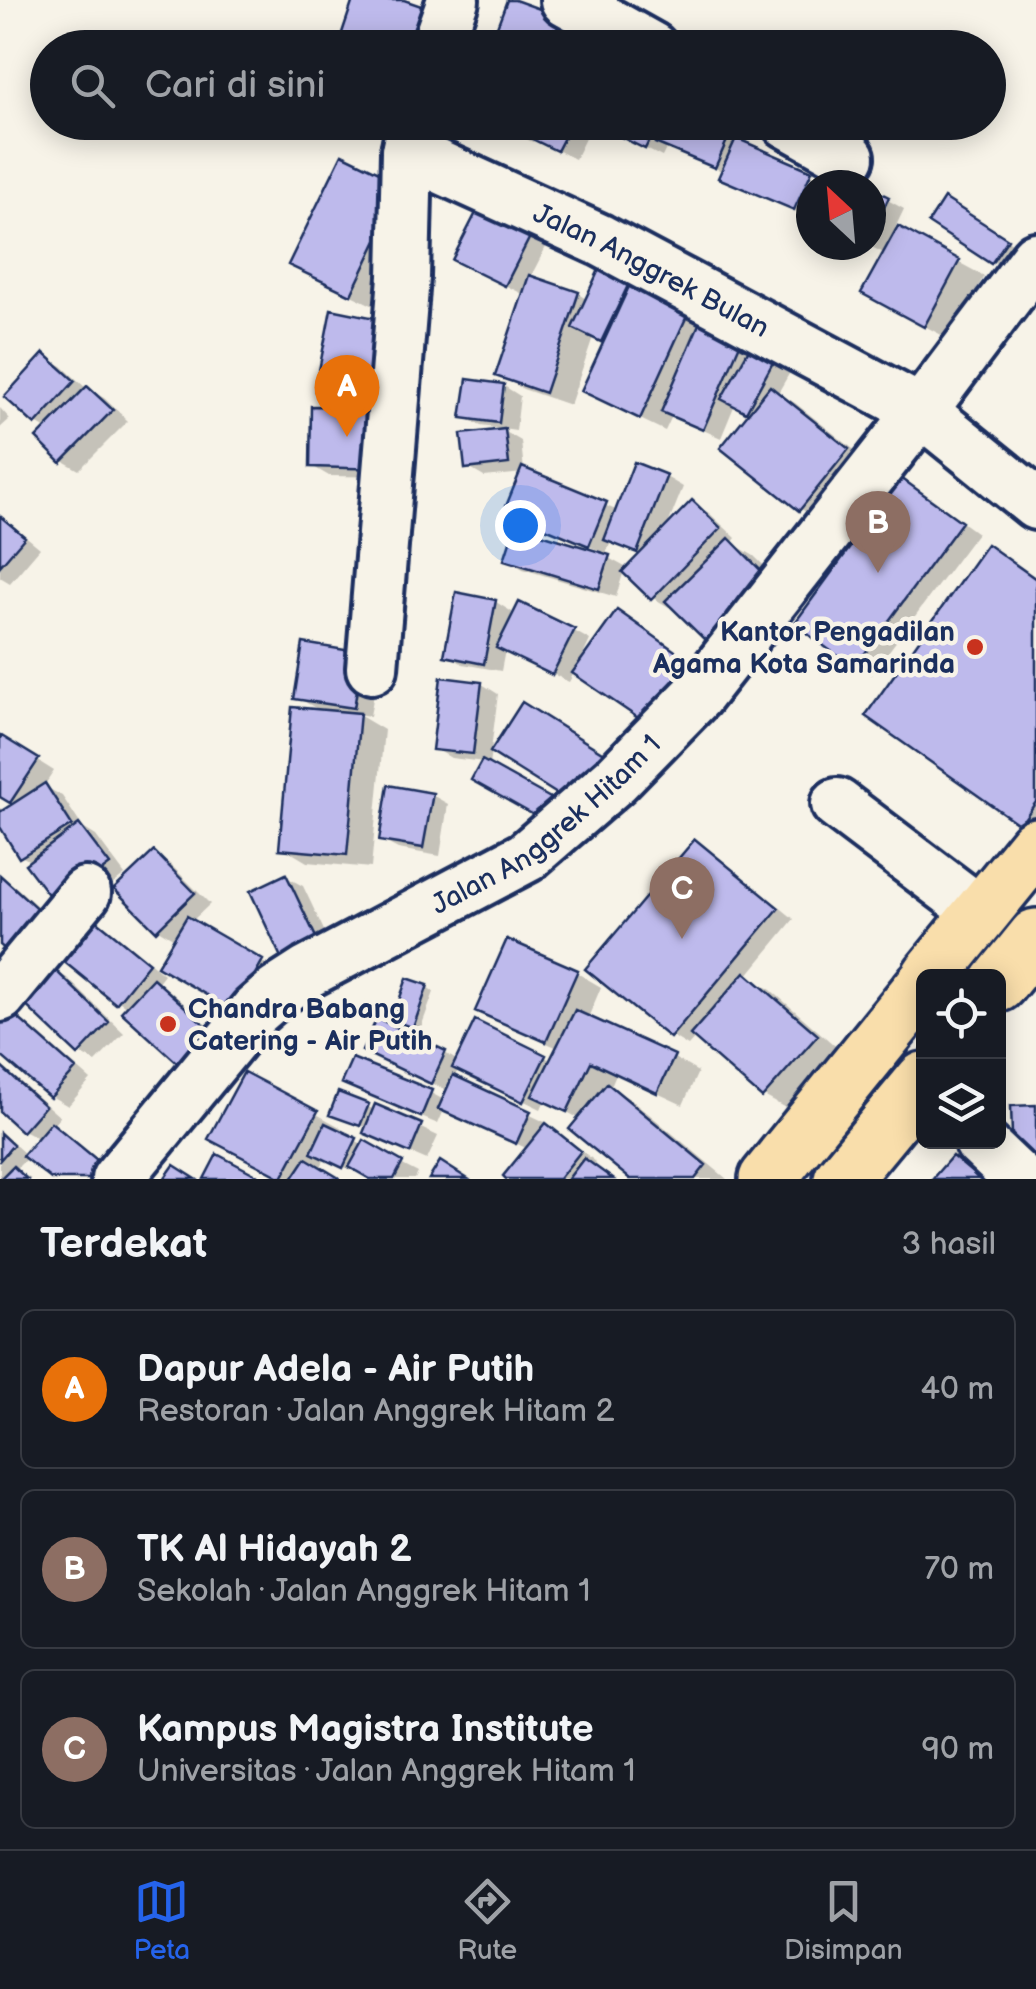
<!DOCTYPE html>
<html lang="id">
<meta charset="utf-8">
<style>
body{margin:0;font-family:"Balsamiq Sans",sans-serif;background:#20242c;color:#f1f3f6}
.controls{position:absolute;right:30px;bottom:30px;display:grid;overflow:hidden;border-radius:15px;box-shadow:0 5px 25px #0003}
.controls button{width:90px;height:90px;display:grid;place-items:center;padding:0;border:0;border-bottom:2px solid #363941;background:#171b24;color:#f1f3f6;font:50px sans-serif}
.compass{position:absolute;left:796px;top:170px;width:90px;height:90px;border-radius:50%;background:#171b24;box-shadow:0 5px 25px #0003;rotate:334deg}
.you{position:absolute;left:520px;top:525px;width:35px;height:35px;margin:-25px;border:8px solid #fff;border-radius:50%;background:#1a73e8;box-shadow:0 0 0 15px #1a73e833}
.badge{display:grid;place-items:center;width:65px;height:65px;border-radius:50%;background:#2563eb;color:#fff;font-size:32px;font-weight:700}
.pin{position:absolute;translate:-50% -82px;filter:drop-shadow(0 2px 5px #0008)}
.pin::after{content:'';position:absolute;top:52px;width:35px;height:30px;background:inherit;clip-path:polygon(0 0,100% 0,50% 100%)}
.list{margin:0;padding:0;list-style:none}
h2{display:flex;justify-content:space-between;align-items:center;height:130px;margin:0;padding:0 40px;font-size:42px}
h2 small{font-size:32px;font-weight:400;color:#9ea1a6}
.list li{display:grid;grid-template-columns:65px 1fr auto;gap:30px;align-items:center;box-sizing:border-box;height:160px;margin:0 20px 20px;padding:0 20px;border:2px solid #363941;border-radius:15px}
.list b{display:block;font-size:38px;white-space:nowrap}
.list p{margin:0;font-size:32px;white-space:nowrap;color:#9ea1a6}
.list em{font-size:32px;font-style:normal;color:#9ea1a6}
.icon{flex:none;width:55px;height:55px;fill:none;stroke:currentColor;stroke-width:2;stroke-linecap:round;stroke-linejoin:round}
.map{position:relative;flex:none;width:1036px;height:1179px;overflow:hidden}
.search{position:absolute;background:#171b24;box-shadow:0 5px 25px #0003;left:30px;right:30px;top:30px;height:110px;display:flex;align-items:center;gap:25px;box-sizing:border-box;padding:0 35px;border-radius:55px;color:#9ea1a6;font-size:38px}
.sheet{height:670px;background:#171b24}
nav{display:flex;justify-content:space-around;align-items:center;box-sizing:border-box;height:140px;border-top:2px solid #363941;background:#171b24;font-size:28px;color:#9ea1a6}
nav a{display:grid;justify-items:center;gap:5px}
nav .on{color:#2563eb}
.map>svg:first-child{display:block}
.shadow{fill:#0003}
.building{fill:#bebaec;stroke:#1b2f5e;stroke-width:2.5}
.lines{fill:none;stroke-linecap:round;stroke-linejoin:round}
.minor-casing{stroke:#1b2f5e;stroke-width:58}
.highway-casing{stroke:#1b2f5e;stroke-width:62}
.minor{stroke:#f7f3e8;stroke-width:50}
.highway{stroke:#f9deab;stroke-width:55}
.poi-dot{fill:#c8321e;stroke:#f7f3e8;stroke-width:4}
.labels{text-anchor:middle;stroke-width:9;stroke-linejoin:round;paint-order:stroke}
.street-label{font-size:28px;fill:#1b2f5e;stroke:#f7f3e8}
.poi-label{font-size:28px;font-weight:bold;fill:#1b2f5e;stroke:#f7f3e8;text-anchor:end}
</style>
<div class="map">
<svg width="1036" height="1179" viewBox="0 0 1036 1179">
<rect width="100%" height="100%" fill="#f7f3e8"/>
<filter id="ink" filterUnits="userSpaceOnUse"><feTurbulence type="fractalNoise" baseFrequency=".01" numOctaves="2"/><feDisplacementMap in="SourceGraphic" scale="20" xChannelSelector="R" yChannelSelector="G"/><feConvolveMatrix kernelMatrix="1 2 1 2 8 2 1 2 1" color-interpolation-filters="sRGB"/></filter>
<g filter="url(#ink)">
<path class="shadow" d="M509,0l68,29 -6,15 11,4h-91z
M485,122h108l-18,37 -40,-20 -2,3z
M593,122h152l8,5 -8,18 77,34 36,6h-47v33l-73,-32 -14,-14 -57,-25 -5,10z
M871,191l33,18 -9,19 89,48 -35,63 -60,-32 -3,-53 -19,-9h4z
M428,200l-52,107 -60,-29z
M961,211l62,39 -14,21 -78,-48z
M530,235l17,10 -17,33 48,16 10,6 16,-35 189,102 -15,26 17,10 77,61 -47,59 -24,-14 -49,-96 -17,-9 -14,34 -49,-22 -7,15 -56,-27 -25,-14 22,-47 -13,-6 -23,68 -47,-16 -25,-14 27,-80 -53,-26z
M385,322l15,155 -71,-1 -17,-10 62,-57v-3l-40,-7 -16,-10z
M45,357l17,9 25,23 17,9 24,23 -49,49 -16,-9 -15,-31 -12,-7z
M504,386l16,10 -4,35 -35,-5 -17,-9z
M0,408l10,11 -10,9z
M504,431l17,10 3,30 94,40 18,-46 30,12 17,10 -18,45 28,-28 16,9 27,25 -4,5 22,13 41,40 -123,8 -3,3 -16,-9 -11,-42 -31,-14 -6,14 20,11 -9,30 -93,-28 -16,-10 95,-4 1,-3 -79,-33 -17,-9 16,-37 -39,4 -17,-10z
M919,491l58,42 -106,142 -16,-9z
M0,515l40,33 -30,35 -10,-6z
M988,548l48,30v253l-15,-8z
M496,602l16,10 -2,11 64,8 16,9 -10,22 2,1 60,-35 69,48 -66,44 -70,-49 -6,11 -64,-32 -4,21 -38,-7 -16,-9z
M379,665l-9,51 -13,-2 27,16 -13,138 -64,-6 -25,-15 41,-135 -27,-15z
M482,684l16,10 -9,72 -5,-4 -33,-4 -17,-10z
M0,737l54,34 -10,15 18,10 21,32 13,8 29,39 -50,38 -43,-51 -11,-6 -18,-29 -3,4v-23l5,4 12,-8 -17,-10z
M432,795l16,9 -8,52 -42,-7 -17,-9z
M695,842l17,10 82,67 -47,57 24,14 70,61 -52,59 -25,-14 -68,-59 -8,9 -16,-10 -83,-67z
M154,854l16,10 40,40 -18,17 95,56 -27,46 -84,-83 -18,-11z
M0,877l16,10 52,47 -68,7z
M286,877l17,9 34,72 -33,16z
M90,918l17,10 57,46 -7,9 13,8 61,55 -103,-38 -68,-53z
M0,956l34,29 16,-17 17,10 57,55 -28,29 -17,-9 -60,-58 -19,7z
M577,973l24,14 -13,31 86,40 24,14 -15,33 -67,-31 -6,14 22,12 95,79h-93l-54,-60 -35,-19 -4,9 -83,-40 -4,10 93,44 -2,3 18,10 33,26 -3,4 22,13h-105l18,-30 -84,-39 -6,14 -77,-32 -16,-10 86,11 13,7 4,-9 -67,-32 64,-6 13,8 87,-4 7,4 6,-13 -55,-24 -24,-14z
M427,987l7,5 -14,38 -17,-6z
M9,1013l16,9 66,58 -23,26 -17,-10 -51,-44z
M0,1064l60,53 -8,9 16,9 53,44h-66l-27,-22 -13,13 16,9h-31v-48l26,24 14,-16 -17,-9 -23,-21z
M245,1075l97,53 -3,4 79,41 -3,6h-41l-21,-12 -2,3 -26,-12 -5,11 16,10h-50l-51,-27z
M340,1095l35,15 1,-3 62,29 -11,24 -44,-19 -15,-13 -28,-10z"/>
<path class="building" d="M353,0h51l29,10 -13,38h-35l-43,-15z
M507,0h8l47,17 -12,31h-61z
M560,38l30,10h-33z
M485,122h36l-5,12z
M531,122h41l-15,29 -33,-16z
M591,122h67l-13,27z
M664,122h71l-20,46 -60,-25z
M736,138l76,33 -18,39 -76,-32z
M342,154l62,30 -53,111 -63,-30z
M825,167l39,18h-48z
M871,188l18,9 -18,38z
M944,198l64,41 -17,25 -63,-41z
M479,207l53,26 -27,53 -53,-26z
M898,226l62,34 -36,67 -63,-34z
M603,261l30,14 -32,67 -29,-14z
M529,275l50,17 -34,101 -50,-17z
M632,280l59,27 -51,112 -59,-28z
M331,309l54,11 -15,81 -55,-10z
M702,317l42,18 -41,95 -42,-18z
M753,342l24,13 -31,57 -25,-13z
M44,353l31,28 -40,44 -31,-28z
M467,379l37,5 -5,39 -38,-5z
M87,386l26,24 -52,53 -25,-25z
M770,386l79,63 -50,62 -79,-63z
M311,406l74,1 -1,62 -74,-2z
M505,429l4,35 -44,5 -4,-35z
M634,462l33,13 -30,78 -33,-13z
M522,467l85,35 -18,44 -85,-35z
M901,478l61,44 -108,146 -60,-44z
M692,500l29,28 -70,72 -29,-28z
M0,516l25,21 -25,29z
M515,526l95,29 -11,34 -95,-29z
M729,538l42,43 -63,62 -43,-42z
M987,544l49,35v223l-16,23 -155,-109z
M456,592l40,8 -12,64 -40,-8z
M519,602l56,27 -23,46 -56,-27z
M617,610l71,50 -44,62 -72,-49z
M303,643l60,10 -9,55 -60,-9z
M441,677l41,5 -9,72 -41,-4z
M522,702l83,52 -32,50 -83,-52z
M292,707l68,6 -13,142 -68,-6z
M0,735l39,24 -29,44 -10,-6z
M482,760l90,50 -15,18 -86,-48z
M45,783l27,42 -53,33 -19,-31v-15z
M388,785l45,8 -10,55 -44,-7z
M79,824l31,41 -54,40 -31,-41z
M695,839l84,69 -109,130 -85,-69z
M154,851l41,42 -39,38 -42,-42z
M286,874l35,74 -36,18 -35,-75z
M0,875l53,48 -35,38 -18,-16z
M90,915l59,48 -33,41 -59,-48z
M187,916l76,44 -29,51 -77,-45z
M507,939l71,31 -32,72 -71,-31z
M50,965l59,57 -31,33 -60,-57z
M745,972l73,63 -56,63 -72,-63z
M153,978l63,57 -32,34 -63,-57z
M407,978l21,7 -15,43 -21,-8z
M8,1009l68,60 -26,29 -50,-43v-36z
M575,1010l100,45 -18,38 -66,-31 -24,50 -35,-16z
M377,1018l69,33 -15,33 -69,-33z
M475,1020l71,35 -23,47 -71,-34z
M352,1058l80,32 -11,27 -80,-34z
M0,1066l45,40 -23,26 -22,-20z
M244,1072l74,39 -36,67 -74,-39z
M453,1075l78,36 -15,33 -78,-35z
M607,1083l99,82 -11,14h-65l-61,-50z
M338,1092l31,12 -9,22 -31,-11z
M375,1104l47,20 -12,29 -47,-20z
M1036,1105v58l-23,1 -2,-58z
M51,1122l57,47 -8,10h-49l-29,-23z
M325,1123l32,15 -14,30 -32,-15z
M546,1123l35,28 -22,28h-53l-3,-3z
M0,1133l13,12 -13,15z
M364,1140l39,22 -9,17h-24l-21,-12z
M217,1154l47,25h-60z
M952,1156l28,23h-48z
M306,1158l33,20v1h-47z
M584,1158l29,21h-45z
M440,1161l28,18h-39z
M174,1165l22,14h-32z
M13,1166l14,13h-27z"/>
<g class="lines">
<defs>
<g id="minor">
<path d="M566,0l86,48"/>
<path d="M436,48l17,-48"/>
<path id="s1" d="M413,122l-6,30 193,88 321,171 115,93"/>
<path d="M787,122l62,35"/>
<path d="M372,668l32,-391 3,-125"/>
<path d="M837,804l144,109"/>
<path d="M0,996l85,-103"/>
<path d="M980,1142l39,37"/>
<path id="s2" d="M117,1179l138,-168 22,-19 31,-20 218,-115 90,-78 81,-83 224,-285 115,-153"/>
</g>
<path id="highway" d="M930,976l106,-130
M998,984l38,-47
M767,1179l157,-194
M842,1179l82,-99"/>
</defs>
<use href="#minor" class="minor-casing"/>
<use href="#highway" class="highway-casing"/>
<use href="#minor" class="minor"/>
<use href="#highway" class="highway"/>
</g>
</g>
<g class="poi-dot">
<circle cx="975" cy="647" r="10"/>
<circle cx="168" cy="1024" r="10"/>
</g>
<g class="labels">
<g class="street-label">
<text dy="10" stroke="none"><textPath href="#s1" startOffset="302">Jalan Anggrek Bulan</textPath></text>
<text dy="10" stroke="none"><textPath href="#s2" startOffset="565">Jalan Anggrek Hitam 1</textPath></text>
</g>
<g class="poi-label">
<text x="955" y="641">Kantor Pengadilan<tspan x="955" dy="32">Agama Kota Samarinda</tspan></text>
<text x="188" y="1018" text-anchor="start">Chandra Babang<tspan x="188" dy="32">Catering - Air Putih</tspan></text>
</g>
</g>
</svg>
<div class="controls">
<button><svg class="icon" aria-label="locate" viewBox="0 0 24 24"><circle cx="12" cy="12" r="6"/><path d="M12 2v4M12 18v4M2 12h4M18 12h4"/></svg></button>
<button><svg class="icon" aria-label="layers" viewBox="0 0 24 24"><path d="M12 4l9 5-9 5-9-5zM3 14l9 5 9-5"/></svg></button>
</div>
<svg class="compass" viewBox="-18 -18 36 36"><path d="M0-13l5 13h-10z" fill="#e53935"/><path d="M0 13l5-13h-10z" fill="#9ea1a6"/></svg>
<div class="you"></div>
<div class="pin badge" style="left:347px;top:437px;background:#e8710a">A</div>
<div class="pin badge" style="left:878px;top:573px;background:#8d6e63">B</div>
<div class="pin badge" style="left:682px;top:939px;background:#8d6e63">C</div>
<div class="search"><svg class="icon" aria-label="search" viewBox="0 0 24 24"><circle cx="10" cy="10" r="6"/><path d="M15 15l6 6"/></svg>Cari di sini</div>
</div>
<section class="sheet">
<h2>Terdekat<small>3 hasil</small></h2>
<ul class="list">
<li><span class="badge" style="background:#e8710a">A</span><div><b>Dapur Adela - Air Putih</b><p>Restoran · Jalan Anggrek Hitam 2</p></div><em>40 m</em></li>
<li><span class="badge" style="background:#8d6e63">B</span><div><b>TK Al Hidayah 2</b><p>Sekolah · Jalan Anggrek Hitam 1</p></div><em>70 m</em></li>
<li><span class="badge" style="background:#8d6e63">C</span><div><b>Kampus Magistra Institute</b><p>Universitas · Jalan Anggrek Hitam 1</p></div><em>90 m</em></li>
</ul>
</section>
<nav>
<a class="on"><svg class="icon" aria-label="map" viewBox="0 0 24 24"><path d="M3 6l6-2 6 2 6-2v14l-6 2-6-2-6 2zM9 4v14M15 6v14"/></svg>Peta</a>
<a><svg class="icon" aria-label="directions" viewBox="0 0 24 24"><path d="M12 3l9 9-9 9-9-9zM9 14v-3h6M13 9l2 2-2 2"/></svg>Rute</a>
<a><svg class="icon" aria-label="saved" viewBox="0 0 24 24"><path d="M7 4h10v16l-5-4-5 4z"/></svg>Disimpan</a>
</nav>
